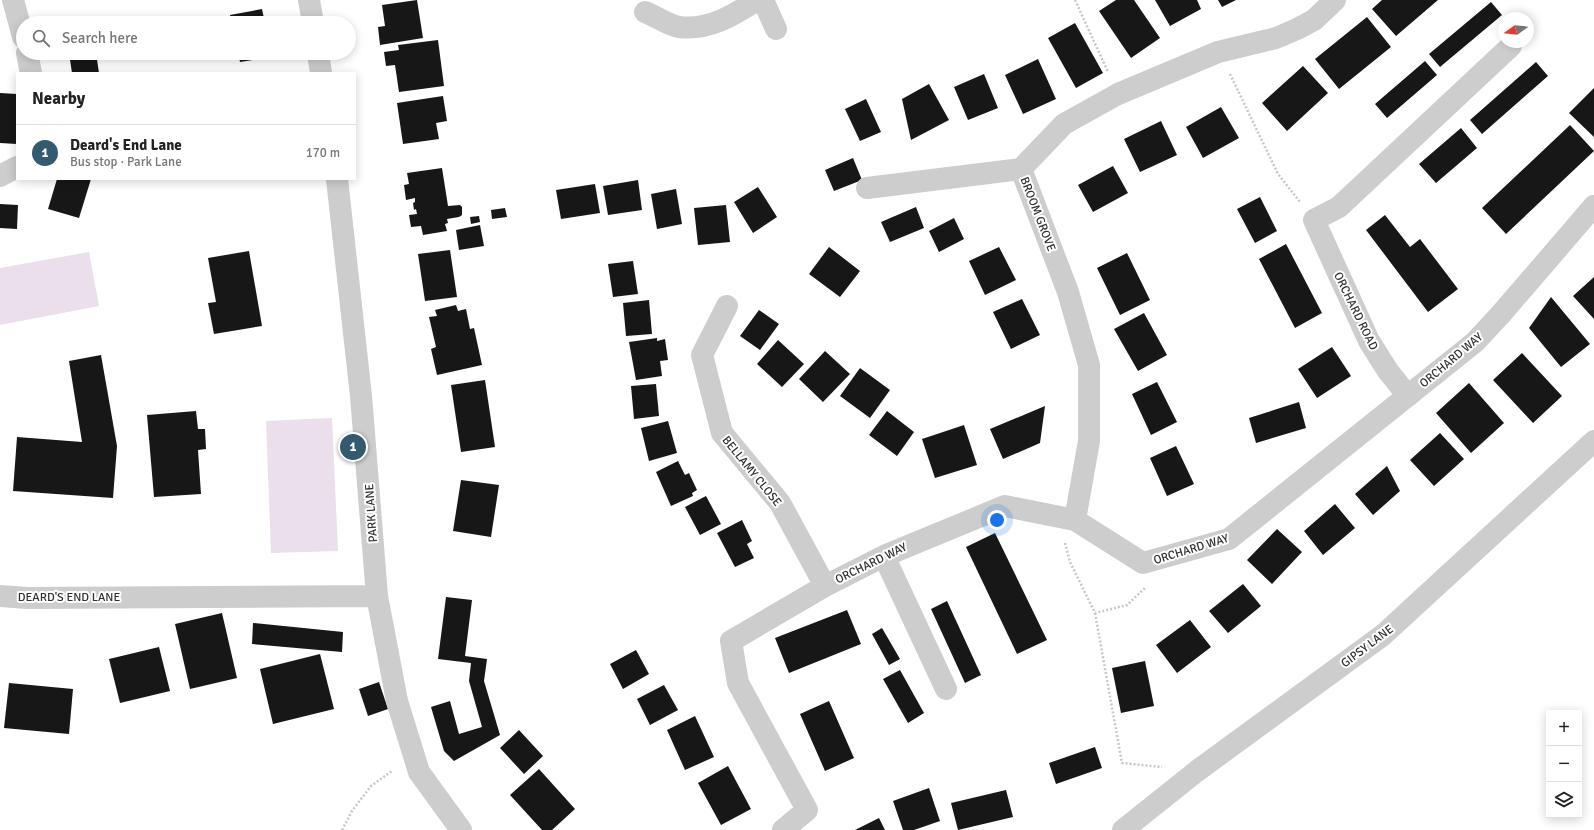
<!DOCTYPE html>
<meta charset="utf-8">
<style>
body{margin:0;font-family:Signika,sans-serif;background:#f2f2f2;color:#222}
.controls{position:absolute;right:12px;bottom:12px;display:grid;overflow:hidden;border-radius:0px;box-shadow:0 2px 10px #0003}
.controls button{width:36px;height:36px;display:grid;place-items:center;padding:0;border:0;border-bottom:1px solid #e0e0e0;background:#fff;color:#222;font:20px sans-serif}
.compass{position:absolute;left:1498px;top:12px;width:36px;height:36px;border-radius:50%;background:#fff;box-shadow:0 2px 10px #0003;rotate:255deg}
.you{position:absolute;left:997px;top:520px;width:14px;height:14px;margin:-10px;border:3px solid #fff;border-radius:50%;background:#1a73e8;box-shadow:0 0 0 6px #1a73e833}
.badge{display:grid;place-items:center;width:26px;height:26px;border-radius:50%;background:#345a70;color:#fff;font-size:13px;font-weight:700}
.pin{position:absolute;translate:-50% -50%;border:2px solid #fff;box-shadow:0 1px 4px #0006}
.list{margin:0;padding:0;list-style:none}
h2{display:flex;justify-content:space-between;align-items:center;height:52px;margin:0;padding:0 16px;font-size:17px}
h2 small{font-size:13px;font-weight:400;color:#767676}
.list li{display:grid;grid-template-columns:26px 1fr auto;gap:12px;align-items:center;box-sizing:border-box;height:56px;padding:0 16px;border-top:1px solid #e0e0e0}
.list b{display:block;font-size:15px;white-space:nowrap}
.list p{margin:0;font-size:13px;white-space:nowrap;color:#767676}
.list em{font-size:13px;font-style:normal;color:#767676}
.icon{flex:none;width:22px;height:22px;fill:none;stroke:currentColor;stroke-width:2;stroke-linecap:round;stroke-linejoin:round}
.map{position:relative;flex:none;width:1594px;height:830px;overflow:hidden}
.search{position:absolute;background:#fff;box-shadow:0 2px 10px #0003;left:16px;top:16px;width:340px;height:44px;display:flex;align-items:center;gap:10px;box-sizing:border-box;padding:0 14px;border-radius:22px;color:#767676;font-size:15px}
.panel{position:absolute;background:#fff;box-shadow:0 2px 10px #0003;left:16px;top:72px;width:340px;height:108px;border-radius:0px}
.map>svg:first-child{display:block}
.green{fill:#eadfeb}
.building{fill:#171717}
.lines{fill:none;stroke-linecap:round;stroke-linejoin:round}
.path{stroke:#c7c7c7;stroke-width:2.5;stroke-dasharray:2 2;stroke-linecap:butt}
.minor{stroke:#cdcdcd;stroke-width:22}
.labels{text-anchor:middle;stroke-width:4;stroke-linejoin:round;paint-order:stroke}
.street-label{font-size:12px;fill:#303030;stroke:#fff}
</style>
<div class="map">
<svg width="1594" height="830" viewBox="0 0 1594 830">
<rect width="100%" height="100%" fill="#fff"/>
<path class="green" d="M89,252l10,54 -99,19v-57z
M332,418l6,133 -67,2 -5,-132z"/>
<path class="building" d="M417,0l6,38 -43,7 -2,-18 7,-1 -3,-21z
M1116,0h18l26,38 -29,20 -32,-47z
M1155,0h42l4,9 -31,17z
M1218,0h18l-14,7z
M1382,0h56l-42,36 -24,-27z
M1491,2l11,13 -62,52 -11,-13z
M262,9l3,14h-33l-2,-8z
M1367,17l24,30 -52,42 -24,-30z
M1075,23l28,50 -27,15 -28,-50z
M438,40l6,46 -45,6 -4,-27 -9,1 -2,-14 15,-2 -1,-5z
M69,53h27l3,20h-27z
M238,53h32l1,4 -31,5z
M1038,59l18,40 -33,15 -18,-39z
M1425,61l12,14 -50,43 -12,-14z
M1536,62l12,14 -66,58 -12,-14z
M1303,66l25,27 -41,38 -25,-28z
M984,74l14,34 -30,12 -14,-33z
M929,84l20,36 -38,20 -9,-41z
M1594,88v49l-25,-24z
M0,93l17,1v50l-17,-1z
M443,96l4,25 -11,2 3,16 -36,5 -6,-41z
M866,99l15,33 -21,9 -15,-32z
M1221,107l18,31 -36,20 -17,-31z
M1161,121l16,34 -37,17 -16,-33z
M1570,125l24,26 -88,83 -24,-26z
M1461,128l16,20 -41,35 -17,-19z
M853,158l9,22 -28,11 -9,-21z
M1113,166l15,27 -35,19 -15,-27z
M442,168l6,38 12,-1 2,2v8l-3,2 -12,2 1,4 -3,1 2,7 -24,4 -2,-9 -10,1 -2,-12 8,-1 -1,-5 -2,1 -1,-7 2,-1v-4l-9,2 -2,-15 5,-1 -2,-11z
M57,179h34l-12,39 -31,-9z
M638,180l4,30 -34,5 -5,-29z
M595,184l5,29 -39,6 -5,-29z
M758,187l19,30 -24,16 -19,-31z
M676,189l6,35 -25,5 -6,-35z
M1260,197l17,34 -22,12 -18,-34z
M0,204l18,1 -1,24 -17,-1z
M726,205l4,37 -32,3 -4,-37z
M916,207l8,21 -34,14 -9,-20z
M505,208l2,9 -15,2 -1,-9z
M1385,215l25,32 10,-8 38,50 -30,23 -62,-82z
M479,216l1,6 -9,2 -1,-7z
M954,218l10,21 -25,13 -10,-21z
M480,225l4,21 -25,4 -3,-20z
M1286,244l36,69 -27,15 -36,-69z
M829,247l31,24 -20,26 -31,-23z
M999,247l17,33 -31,15 -16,-34z
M450,250l7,47 -32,4 -7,-47z
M249,251l13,75 -48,8 -6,-31 8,-1 -8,-44z
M1127,253l23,47 -30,15 -23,-47z
M633,261l5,33 -25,3 -5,-33z
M1594,277v42l-21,-23z
M1551,297l39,47 -29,23 -32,-39z
M1022,299l18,36 -29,14 -18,-37z
M649,300l3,34 -26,2 -3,-33z
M456,305l2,6 8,-2 4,20 4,-1 8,37 -45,10 -6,-26 5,-2 -7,-30 8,-1 -2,-6z
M759,310l20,14 -19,26 -20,-14z
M1144,313l23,42 -29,16 -24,-42z
M657,338v3l8,-2 3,21 -8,1 2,15 -26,4 -7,-38z
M778,340l26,24 -22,23 -25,-23z
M1332,347l19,29 -34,22 -19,-29z
M825,351l25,23 -27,28 -24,-23z
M1522,353l40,43 -29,27 -40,-43z
M101,355l16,91 -4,52 -100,-7 4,-54 65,5 -13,-81z
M860,368l30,22 -20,28 -30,-22z
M485,380l10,67 -34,5 -10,-67z
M1157,382l20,40 -26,13 -19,-41z
M1469,383l35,40 -33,30 -35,-40z
M656,384l3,32 -25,3 -3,-33z
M1299,402l7,26 -50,15 -7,-25z
M1045,406l-5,37 -37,16 -13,-30z
M196,411l2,18h7l1,20 -8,1 3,44 -47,3 -7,-82z
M887,411l27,21 -17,24 -28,-21z
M668,421l9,32 -28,8 -8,-33z
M964,425l13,40 -42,13 -13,-39z
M1440,433l24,26 -30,27 -24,-26z
M1176,446l18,38 -27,12 -17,-38z
M678,461l7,14 4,-2 8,17 -5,3 1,3 -22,10 -15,-34z
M1387,466l13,25 -27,24 -18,-21z
M461,480l38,5 -8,52 -38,-6z
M706,496l15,28 -21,11 -15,-28z
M1335,504l20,24 -32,27 -19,-24z
M742,520l10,21 -5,3 7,14 -19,9 -18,-34z
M1277,529l25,23 -30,32 -25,-24z
M995,533l52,107 -30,14 -51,-107z
M1243,584l18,22 -33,27 -19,-22z
M446,597l26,3 -7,56 22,3 -3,22 16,54 -46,26 -10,-10 -13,-44 19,-6 9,33 23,-7 -13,-46 2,-18 -33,-4z
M947,601l34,74 -16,8 -34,-74z
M847,610l14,34 -72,29 -14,-35z
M222,613l15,65 -47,11 -15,-65z
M1190,620l21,27 -34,26 -21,-28z
M253,623l90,9 -1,20 -90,-8z
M882,628l18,31 -11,6 -17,-31z
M159,647l11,44 -50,12 -11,-44z
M636,650l13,24 -26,15 -13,-25z
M320,654l14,55 -61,15 -13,-55z
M1145,661l9,45 -33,7 -9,-45z
M900,670l24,43 -16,10 -25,-44z
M379,682l9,27 -20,7 -9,-27z
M9,683l64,6 -4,45 -65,-6z
M664,685l14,25 -28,15 -13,-26z
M829,701l25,57 -29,13 -25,-57z
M695,716l19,41 -29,13 -18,-40z
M519,730l24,26 -19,18 -24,-26z
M1095,747l7,21 -46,16 -7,-21z
M728,766l23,43 -30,16 -23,-42z
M539,769l36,40 -23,21h-10l-32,-35z
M929,788l11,33 -26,9h-11l-10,-29z
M1006,790l7,27 -55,13 -7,-27z
M879,818l6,12h-30z"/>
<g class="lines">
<path class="path" d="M1075,0l33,72
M1230,74l48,100 22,28
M1065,543l5,19 25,51 32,-8 19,-18
M1095,613l27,150 40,4
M342,830l10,-19 19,-25 21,-15"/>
<path class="minor" d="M13,0l10,37
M309,0l4,23
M763,0l13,29
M645,12c10,4 25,14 34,15 29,4 55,-12 78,-27
M27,53l4,20
M318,53l3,20
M0,176l17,-9
M337,179l24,217 16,200 20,105 22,71 42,58
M867,188l154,-19
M727,306l-25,49 20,78 58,70 45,83
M1408,396l-20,-25 -19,-30 -55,-121 25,-13 172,-161
M1075,520l14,-79v-76l-21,-73 -47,-123 43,-45 54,-30 100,-42 58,-14 21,-9 17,-9 21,-20
M884,556l62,133
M0,596l27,2 350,-2
M783,830l24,-20 -69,-127 -7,-42 94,-55 59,-30 121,-50 70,14 68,43 86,-24 246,-197 26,-28 93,-108
M1123,830l74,-59 186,-136 211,-194"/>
</g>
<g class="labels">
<g class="street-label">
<text transform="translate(1038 214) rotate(69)" y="4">BROOM GROVE</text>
<text transform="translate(1356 311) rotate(64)" y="4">ORCHARD ROAD</text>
<text transform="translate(1451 360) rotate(-40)" y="4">ORCHARD WAY</text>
<text transform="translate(752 471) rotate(51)" y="4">BELLAMY CLOSE</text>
<text transform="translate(371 513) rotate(-94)" y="4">PARK LANE</text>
<text transform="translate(1191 549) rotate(-17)" y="4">ORCHARD WAY</text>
<text transform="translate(871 563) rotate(-26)" y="4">ORCHARD WAY</text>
<text x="69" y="601">DEARD'S END LANE</text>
<text transform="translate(1367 646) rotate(-37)" y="4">GIPSY LANE</text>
</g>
</g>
</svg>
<div class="controls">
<button>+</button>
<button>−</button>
<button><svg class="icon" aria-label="layers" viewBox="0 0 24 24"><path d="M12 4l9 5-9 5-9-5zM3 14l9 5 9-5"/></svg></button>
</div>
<svg class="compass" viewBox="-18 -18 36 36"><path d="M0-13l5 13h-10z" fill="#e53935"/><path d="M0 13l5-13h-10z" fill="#767676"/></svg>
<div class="you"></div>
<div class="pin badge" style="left:353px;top:447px">1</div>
<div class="search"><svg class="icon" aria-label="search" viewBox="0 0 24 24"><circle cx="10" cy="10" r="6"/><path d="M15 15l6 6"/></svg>Search here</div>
<section class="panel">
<h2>Nearby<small></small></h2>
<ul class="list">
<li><span class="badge">1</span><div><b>Deard's End Lane</b><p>Bus stop · Park Lane</p></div><em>170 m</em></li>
</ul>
</section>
</div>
